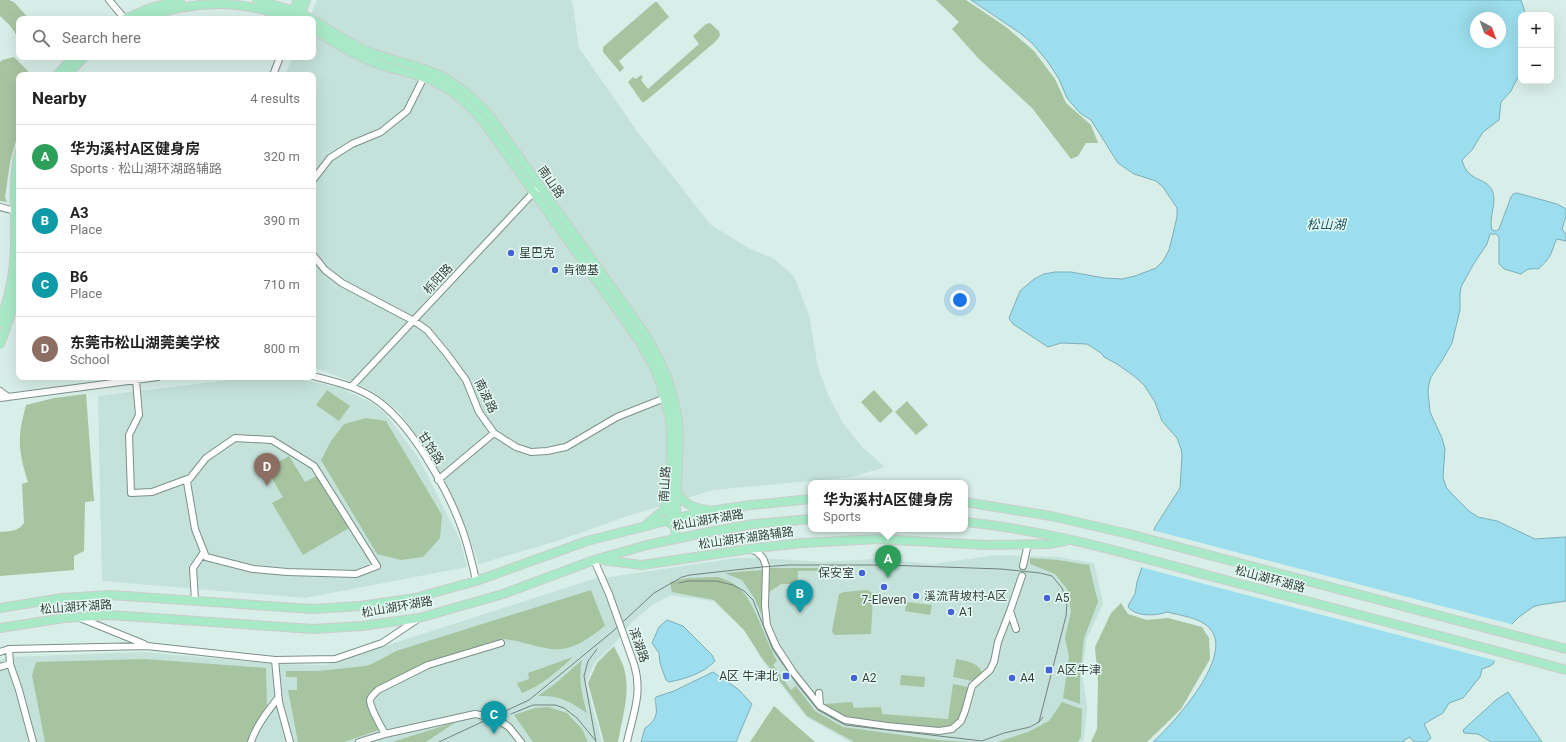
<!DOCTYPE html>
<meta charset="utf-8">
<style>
body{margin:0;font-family:Roboto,"Noto Sans SC",sans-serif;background:#f2f2f2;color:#222}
.controls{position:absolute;right:12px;top:12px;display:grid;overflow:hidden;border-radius:8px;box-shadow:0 4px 16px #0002}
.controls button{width:36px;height:36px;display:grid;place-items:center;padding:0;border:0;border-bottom:1px solid #e0e0e0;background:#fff;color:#222;font:20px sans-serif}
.compass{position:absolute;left:1470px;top:12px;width:36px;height:36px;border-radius:50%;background:#fff;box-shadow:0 4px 16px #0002;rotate:139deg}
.you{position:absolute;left:960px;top:300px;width:14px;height:14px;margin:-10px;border:3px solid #fff;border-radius:50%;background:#1a73e8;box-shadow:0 0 0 6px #1a73e833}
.badge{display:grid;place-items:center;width:26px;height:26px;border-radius:50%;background:#d93025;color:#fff;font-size:13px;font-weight:700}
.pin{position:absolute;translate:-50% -33px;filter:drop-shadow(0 1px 2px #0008)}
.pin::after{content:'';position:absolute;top:21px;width:14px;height:12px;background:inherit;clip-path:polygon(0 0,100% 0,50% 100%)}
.popup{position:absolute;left:808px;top:480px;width:160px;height:52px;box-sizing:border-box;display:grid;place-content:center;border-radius:8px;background:#fff;filter:drop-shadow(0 1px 3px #0005);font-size:13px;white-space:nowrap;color:#767676}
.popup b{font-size:15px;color:#222}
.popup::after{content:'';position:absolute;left:50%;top:100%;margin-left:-8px;border:8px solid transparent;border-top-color:#fff}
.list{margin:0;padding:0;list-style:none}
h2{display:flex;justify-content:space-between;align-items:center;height:52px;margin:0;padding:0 16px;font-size:17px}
h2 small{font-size:13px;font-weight:400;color:#767676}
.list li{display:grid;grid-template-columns:26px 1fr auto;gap:12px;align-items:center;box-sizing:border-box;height:64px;padding:0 16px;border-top:1px solid #e0e0e0}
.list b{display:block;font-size:15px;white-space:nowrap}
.list p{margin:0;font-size:13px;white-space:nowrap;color:#767676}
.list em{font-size:13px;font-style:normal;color:#767676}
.icon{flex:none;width:22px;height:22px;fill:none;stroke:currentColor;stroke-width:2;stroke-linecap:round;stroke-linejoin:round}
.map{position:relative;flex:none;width:1566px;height:742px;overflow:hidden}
.search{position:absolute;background:#fff;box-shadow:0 4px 16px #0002;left:16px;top:16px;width:300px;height:44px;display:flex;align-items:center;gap:10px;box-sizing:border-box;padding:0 14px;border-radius:8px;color:#767676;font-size:15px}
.panel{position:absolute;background:#fff;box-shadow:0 4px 16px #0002;left:16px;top:72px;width:300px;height:308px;border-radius:8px}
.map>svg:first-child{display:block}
.built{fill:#c4e2da}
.green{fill:#a7c4a1}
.water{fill:#9cdeed;stroke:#7daeb8;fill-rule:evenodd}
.pier{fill:#d8eee8}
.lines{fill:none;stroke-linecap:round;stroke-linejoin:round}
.minor-tunnel{stroke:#b8cbc6;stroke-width:6;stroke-dasharray:6 3;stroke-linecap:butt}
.minor-casing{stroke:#7c908a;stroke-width:8}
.major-casing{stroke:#cbcdcc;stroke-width:10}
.minor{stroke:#fff;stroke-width:6}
.major{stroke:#a8e9c7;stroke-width:8}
.tram{stroke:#74827d;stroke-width:1}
.minor-bridge-casing{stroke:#7c908a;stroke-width:8;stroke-linecap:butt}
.minor-bridge{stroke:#fff;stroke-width:6}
.poi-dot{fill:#4463d6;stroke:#e6fbf5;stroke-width:1.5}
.labels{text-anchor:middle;stroke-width:3;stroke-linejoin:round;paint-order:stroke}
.street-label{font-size:12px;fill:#363f3c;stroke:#e6fbf5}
.poi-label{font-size:12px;fill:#363f3c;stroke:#e6fbf5;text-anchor:start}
.water-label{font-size:13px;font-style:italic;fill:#1f5661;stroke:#e6fbf5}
</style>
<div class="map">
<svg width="1566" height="742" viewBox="0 0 1566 742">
<rect width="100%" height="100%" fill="#d8eee8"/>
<path class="built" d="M317,0h255l7,48 60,86 72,91 39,24 23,9 21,18 15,39 9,53 11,29 14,26 18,23 24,21 -33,10 -139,13 -85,26 -68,24 -81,24 -18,-49 -21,-43 -21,-32 -20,-28 -30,-23 -48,-19 -8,-2v-293h-28l8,-18h20v-38h-4z
M255,377h37l49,11 31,15 13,10 33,44 42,83 7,27 -162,31 -203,-17 -4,-185z
M997,555l60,2 37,6 9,41 -16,34 -5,36 5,34 -3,31 -2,3h-232l-44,-25 -44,-57 -18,-30 -31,-29 -42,-6 -17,9 -21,17 -19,23 -19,18 -9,21 16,59h-602v-82l9,-3 136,-5 130,12 51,1 264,-85 147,-22h26l58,4 56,-3 56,5z"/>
<path class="green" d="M0,0h9l5,2 15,17h-10v37c-2,-5 0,-8 0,-13 -2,-11 -11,-20 -19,-27z
M936,0h30l40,27 28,24 21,28 11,24 25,22 7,18h-12l-8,13 -7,3 -39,-51 -53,-49 -27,-30 7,-7z
M655,2h2l12,15 -50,44 5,7 -4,4 -17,-20v-5z
M710,23l9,8 1,5 -5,6 -62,53 -9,7h-2l-14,-20 5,-5 3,2 5,-4 2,2 -2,3 7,9 51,-45 -6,-8 13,-12z
M14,57l14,14 -1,4h-8v55l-9,32 -5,35 2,5 -7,-1v-139l2,-2z
M327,390l23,16 -11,15 -23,-16z
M874,390l19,21 -13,12 -19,-21z
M86,394l8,107 -9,1 -1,49 -10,5v14l-74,6v-44c10,-1 18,0 24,-9l-2,-39 6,-2c-10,-32 -11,-44 -2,-77l28,-7z
M907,401l21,24 -12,10 -21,-23z
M366,418l20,3 56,94 -2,23 -17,19 -22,3 -24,-6 -56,-94 10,-19 13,-17z
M289,456l16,26 13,-7 31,53 -46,27 -31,-52 11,-6 -17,-28z
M1030,558l28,2 31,5 9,37 -14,36 -4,39v27l-17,-6 6,-41 -4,-19 6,-27 -4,-22 -12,-15 -25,-10z
M770,568h52l-1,3h-23l-1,13h-16l-13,9z
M763,570v28l-2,16 -6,-15 -13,-19 -18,-7z
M718,577c6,2 12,4 17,8 19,11 30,56 42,76l-4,4 18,25 5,-4 19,25 28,16 95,13 31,2h-115l-47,-26 -45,-58 -18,-28 -30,-30 -42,-8 -2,-10 17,-4z
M591,590l14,36c-16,12 -33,26 -54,23 -17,-2 -32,-9 -49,-10l-75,23 -51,25c-15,16 -5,27 3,43l-35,12h-46l-10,-52h9v-13h-11v-6h32l47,-5 7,-2 24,-13z
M867,590l4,2 2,4 -2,38 -37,1 -2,-4 7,-37 5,-2z
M906,602l26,3 -2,10 -25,-4z
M1121,603l7,11 19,6 21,-2 34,9 7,11 1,21 -29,50 -34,33h-56l6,-13 1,-47 -3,-35 16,-34z
M614,646c3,7 8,15 10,22 7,25 -2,50 -6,74h-14l-16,-59 9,-20z
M573,657c-15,14 -32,29 -51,36l-5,-10 12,-4 -1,-6z
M145,659l121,9 1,39 -19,35h-203l-13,-67 4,-13z
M956,659c9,2 22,3 26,13l-10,9 -19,-4z
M582,660c-4,21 0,34 5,53 -18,-12 -27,-18 -49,-17l18,-13z
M901,675l24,2 -1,10 -24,-2z
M953,684l15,3c-3,13 -4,33 -17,39 -4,2 -9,2 -13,3l-78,-9 -13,-3 -22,-13 27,-2 2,6 27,-1 1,7 66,5z
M1062,702l20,7 -1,28 -3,5h-81l31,-10 21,-11z
M774,706l41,36h-65z
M548,707l19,6 15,16 6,13h-55l-19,-27 21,-7z
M456,722l-30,20h-34z"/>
<path class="water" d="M971,0h550l5,15h-5v56l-10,20 -10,11 -2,18 -16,12 -11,18 -10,10c5,22 24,17 30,30 6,12 -4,28 0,40l4,1 3,-2 12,-32 2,-3 4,-1 40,11 9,5v7l-4,13 4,5v7l-9,-2c-3,4 -3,8 -5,12 -2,7 -9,14 -14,18 -8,-1 -11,0 -17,5l-17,-5 -5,-5v-27l-3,-3h-6l-3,10 -14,21 -12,22 -1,7v16l-8,33 -9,16 -12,18 -2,7 -1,7 2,21 12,26 3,11 -2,28 3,10 6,7 17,17 9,6 19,4 38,18 31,-2v64l-27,4 -6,2 -14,10 -7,7 -19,40 -3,2 -8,3 -2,8 -17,21 -14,5 -6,10 -19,11 7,14 -5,4h-12l-4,-5 -6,3v2h-251c20,-18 76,-80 60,-109 -8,-15 -31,-17 -46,-21 -11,4 -31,5 -39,-5l1,-3 6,-10 2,-12 18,-55 25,-39 2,-32 -1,-7 -4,-11 -15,-17 -7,-19 -11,-17 -10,-9 -17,-12 -13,-7 -3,-4 -14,-9 -26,-1 -13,4 -35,-23 -4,-6 11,-27 14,-12 10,-5 11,-2h16l33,6 18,1 13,-3 21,-8 7,-7 6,-11 8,-33v-9l-14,-21 -7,-6 -22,-7 -16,-11 -27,-43 -11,-7 -13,-15 -8,-19 -11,-17 -16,-19 -12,-10zM1476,18h24v24h-24z
M667,620l16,6 29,29 3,6c-11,12 -30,18 -46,21l-3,-2 -6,-17 -1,-10 -7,-10 7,-16z
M713,672l25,17 14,15 -16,38h-95l4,-14c8,-5 13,-12 11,-22 0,-4 -2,-5 0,-9l18,-6z
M1508,692l34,50h-51l-13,-8 -14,-1 -1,-3 33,-30z"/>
<path class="pier" d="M1152,530l362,95 -17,36 -357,-94z"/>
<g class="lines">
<path class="minor-tunnel" d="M485,716l16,6"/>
<defs>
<path id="minor" d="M109,0l16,19
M273,75l7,-18
M313,180l17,-22 22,-14 29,-12 26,-21 17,-34
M0,207l19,5
M313,255l12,15 17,13 72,38 13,9 20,24 19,26 13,32 15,21 22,14 15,5 16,-1 19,-4 51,-30 48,-19
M313,376c23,6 46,11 65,25 38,28 78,102 90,147 3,11 6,22 8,33
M136,380l3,35 -10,20 2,58 21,-1 38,-14
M352,386l182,-194 6,-5
M0,391l8,6
M0,398l158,-21
M235,438l37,2 42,26 63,100 -21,8 -69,-2 -34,-3 -47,-12 -11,-28 -8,-47 19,-24z
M438,480l56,-47
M750,549l7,3 6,6 3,8 -1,40 2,19 9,21 17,26 27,34 25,14 42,6 52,5 13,-2 9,-8 4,-10 7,-25 18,-16 4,-8 4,-20 12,-31 12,-35
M594,560l15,34
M1023,566l5,-22
M195,600l-2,-32 11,-16
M1010,611l6,18
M80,618l64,26
M9,649l1,15
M0,652l9,-3 138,-3 128,14
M0,667l10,-3 9,26 14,52
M819,693l1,13
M501,722l8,5 12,15
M385,734c-4,-8 -15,-25 -15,-34 1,-4 5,-7 8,-10l50,-25 73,-22
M251,742c5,-16 17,-31 27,-44
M290,742l-11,-40 -4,-42 60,-1 47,-16 36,-24
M359,742l26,-8 90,-20 10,2
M627,742c6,-28 16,-49 7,-78"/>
<path id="major" d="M257,0l44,13 10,6
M294,16l-1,-5 5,-11
M298,16l3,-3 5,-13
M125,19l25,-11 30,-8
M144,19c37,-15 77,-19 116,-10 11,2 22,7 33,10
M313,20c19,11 36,24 56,32 19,7 39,11 58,18 26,9 45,26 63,46l155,218 15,27 8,18 10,39 1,18 -4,102
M313,29c21,14 41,26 65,35 14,5 30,8 44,13 26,8 44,25 61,44l155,218 15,26 7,17 10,37 1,17 -1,84 1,4
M57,75l16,-18
M67,75l17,-18
M0,322c9,-24 15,-51 15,-78 1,-31 -3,-60 4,-92
M0,344c8,-21 15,-41 19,-63
M677,490c5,14 17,18 30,20
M965,502l86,14 78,18 437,115
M965,522c90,9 177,36 264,59 112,29 225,58 337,89
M648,523l15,-12 5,-10
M601,560l41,5 107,-16 53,-6 75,-4 109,6 63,-1 16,-3
M0,608l62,-10 48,-3 203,14 47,-3 55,-8 61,-17 111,-40 83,-21 33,-8 48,-7 60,-6
M0,628l64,-10 46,-3 203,14 49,-3 57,-8 84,-24 91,-34 53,-15 61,-13 46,-8 57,-5"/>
</defs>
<use href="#minor" class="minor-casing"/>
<use href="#major" class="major-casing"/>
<use href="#minor" class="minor"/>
<use href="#major" class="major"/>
<path class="tram" d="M679,583l9,-2h28l17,4 11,6 9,9 20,50 24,34 21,26 27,15 137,16 22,-8 26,-6 9,-5 4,-5
M511,714l22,-9h22l9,3 13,10 18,22
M439,742l90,-42 83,-68 42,-39 28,-16 8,-2 72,-8 27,-2h96l116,4 39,4 12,3 10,12 5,14 -1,14 -27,106
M596,742l-12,-66 4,-15 9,-12"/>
<defs>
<path id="minor-bridge" d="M609,594l25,70"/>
</defs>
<use href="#minor-bridge" class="minor-bridge-casing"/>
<use href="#minor-bridge" class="minor-bridge"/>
</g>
<g class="poi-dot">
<circle cx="511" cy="253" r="4"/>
<circle cx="555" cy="270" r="4"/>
<circle cx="862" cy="573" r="4"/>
<circle cx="884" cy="587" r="4"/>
<circle cx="916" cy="596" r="4"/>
<circle cx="1047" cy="598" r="4"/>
<circle cx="951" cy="612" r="4"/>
<rect x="1045" y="666" width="8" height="8" rx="2"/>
<rect x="782" y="672" width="8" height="8" rx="2"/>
<circle cx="854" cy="678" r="4"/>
<circle cx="1012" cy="678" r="4"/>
</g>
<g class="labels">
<g class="street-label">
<text transform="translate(551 182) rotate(55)" y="4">南山路</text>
<text transform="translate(438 279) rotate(-47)" y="4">栎阳路</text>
<text transform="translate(486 396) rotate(64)" y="4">南波路</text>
<text transform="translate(431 448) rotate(57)" y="4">甘饴路</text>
<text transform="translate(665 484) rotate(-87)" y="4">南山路</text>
<text transform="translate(708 520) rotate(-10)" y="4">松山湖环湖路</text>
<text transform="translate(746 538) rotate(-8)" y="4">松山湖环湖路辅路</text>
<text transform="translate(1270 579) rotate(15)" y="4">松山湖环湖路</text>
<text transform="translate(76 607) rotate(-4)" y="4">松山湖环湖路</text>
<text transform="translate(397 607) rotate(-10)" y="4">松山湖环湖路</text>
<text transform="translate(639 645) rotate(71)" y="4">滨湖路</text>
</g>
<g class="poi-label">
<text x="519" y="257">星巴克</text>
<text x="563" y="274">肯德基</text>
<text x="854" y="577" text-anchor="end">保安室</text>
<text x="924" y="600">溪流背坡村-A区</text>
<text x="1055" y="602">A5</text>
<text x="884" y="604" text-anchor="middle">7-Eleven</text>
<text x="959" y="616">A1</text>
<text x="1057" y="674">A区牛津</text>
<text x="778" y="680" text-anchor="end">A区 牛津北</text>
<text x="862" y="682">A2</text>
<text x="1020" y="682">A4</text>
</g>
<g class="water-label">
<text x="1326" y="229">松山湖</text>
</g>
</g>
</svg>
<div class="controls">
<button>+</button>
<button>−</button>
</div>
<svg class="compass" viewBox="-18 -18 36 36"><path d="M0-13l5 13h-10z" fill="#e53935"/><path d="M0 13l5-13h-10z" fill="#767676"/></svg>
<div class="you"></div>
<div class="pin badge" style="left:888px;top:578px;background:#2e9e5b">A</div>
<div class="popup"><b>华为溪村A区健身房</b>Sports</div>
<div class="pin badge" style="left:800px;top:613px;background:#0f9aa8">B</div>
<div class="pin badge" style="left:494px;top:734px;background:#0f9aa8">C</div>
<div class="pin badge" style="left:267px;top:486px;background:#8d6e63">D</div>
<div class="search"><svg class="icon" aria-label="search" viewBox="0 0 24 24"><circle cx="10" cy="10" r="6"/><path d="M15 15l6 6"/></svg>Search here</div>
<section class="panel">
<h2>Nearby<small>4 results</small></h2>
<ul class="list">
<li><span class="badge" style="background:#2e9e5b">A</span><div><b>华为溪村A区健身房</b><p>Sports · 松山湖环湖路辅路</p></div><em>320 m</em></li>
<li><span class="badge" style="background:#0f9aa8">B</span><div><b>A3</b><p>Place</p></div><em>390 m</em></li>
<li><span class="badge" style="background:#0f9aa8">C</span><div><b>B6</b><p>Place</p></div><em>710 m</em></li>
<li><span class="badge" style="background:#8d6e63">D</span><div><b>东莞市松山湖莞美学校</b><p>School</p></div><em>800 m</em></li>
</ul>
</section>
</div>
